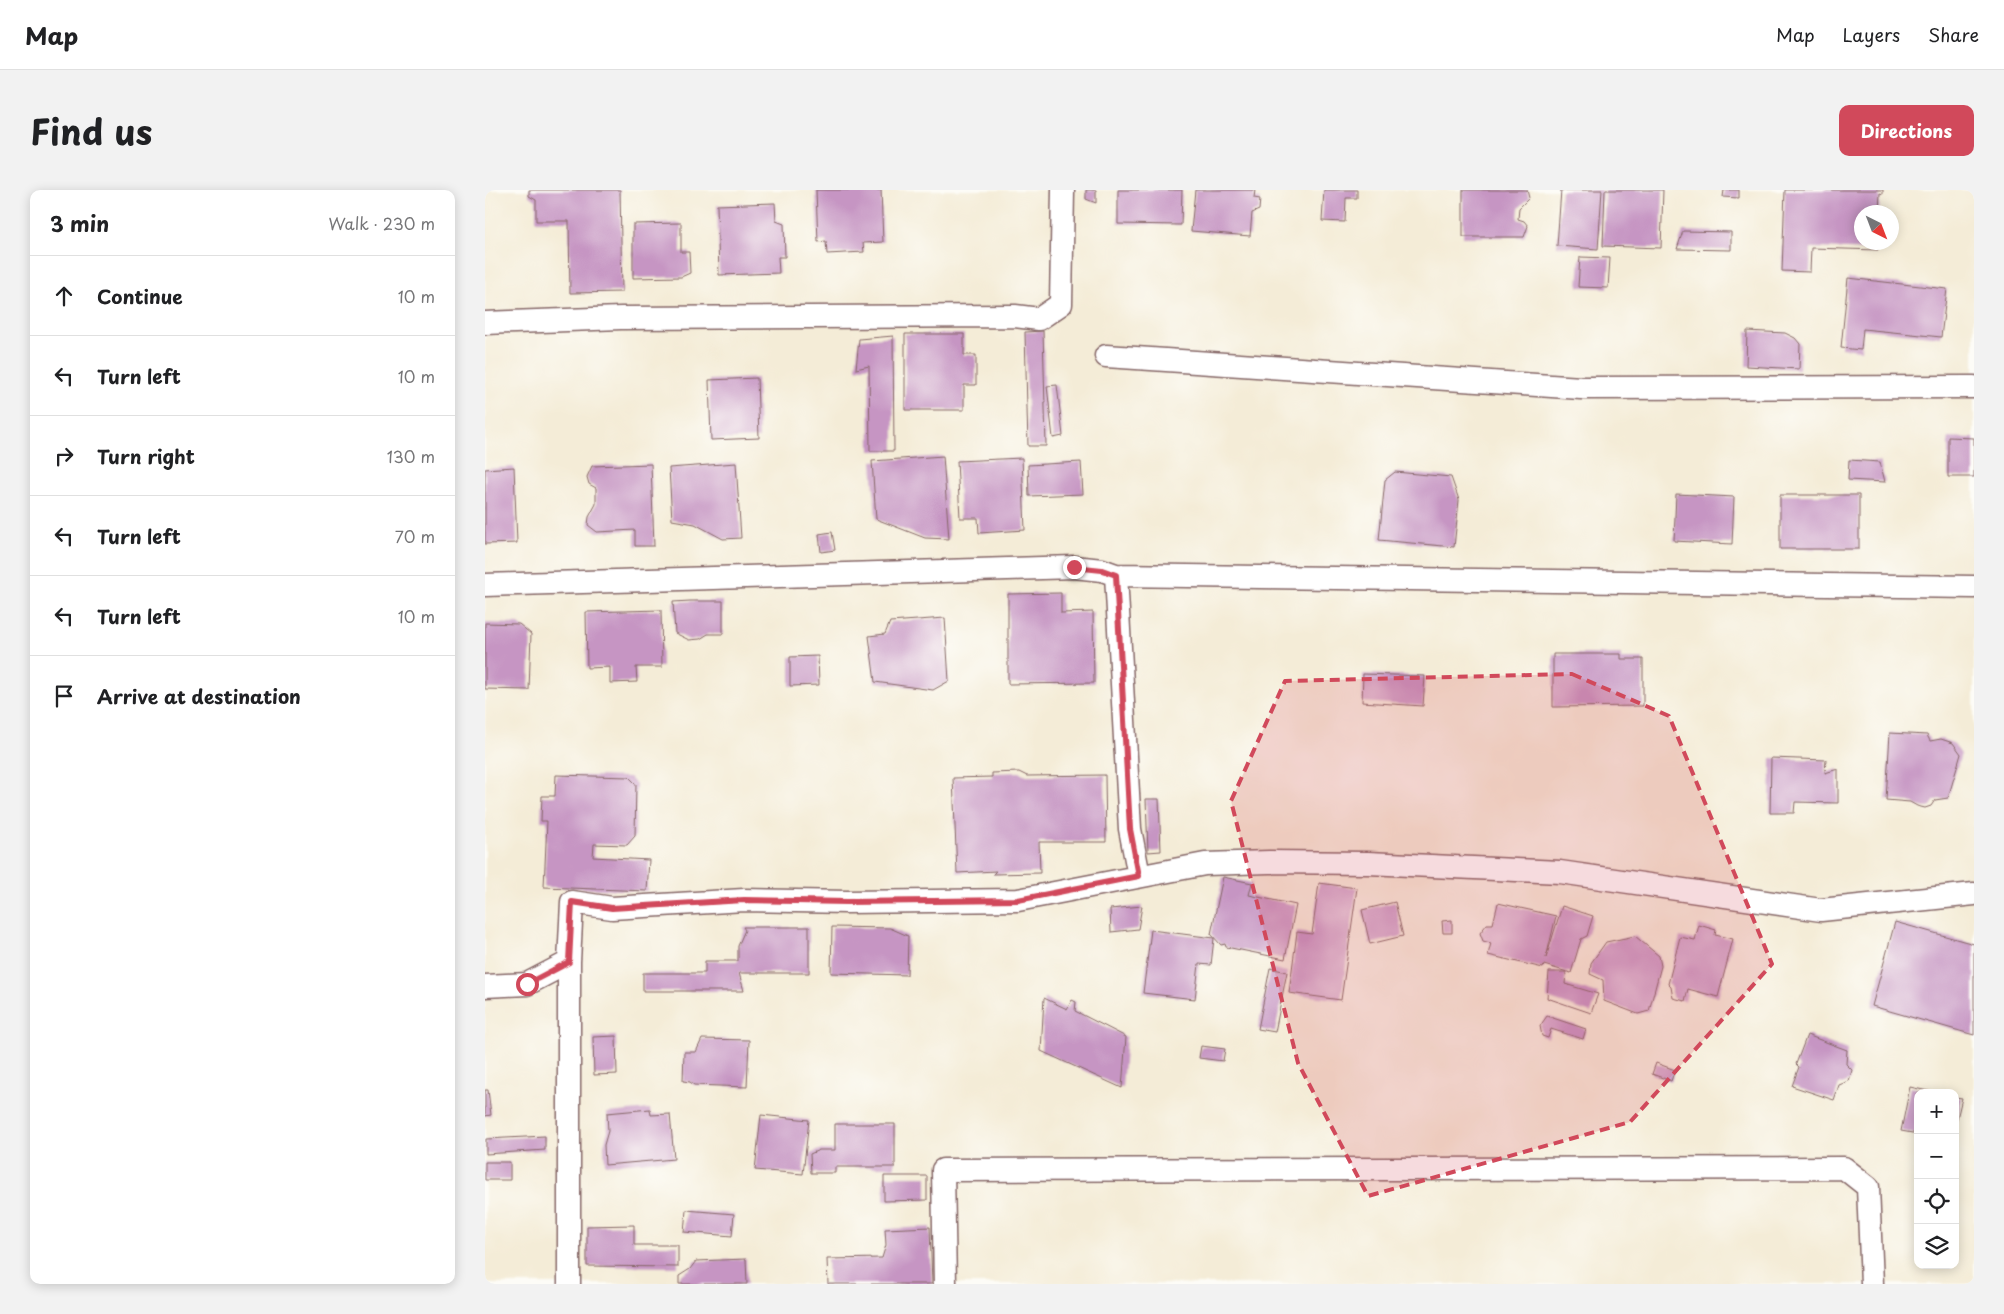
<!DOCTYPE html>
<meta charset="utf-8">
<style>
body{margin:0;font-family:"Playpen Sans",sans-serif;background:#f2f2f2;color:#202124}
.controls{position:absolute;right:15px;bottom:15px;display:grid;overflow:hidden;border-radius:10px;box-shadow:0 2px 12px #0003}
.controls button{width:45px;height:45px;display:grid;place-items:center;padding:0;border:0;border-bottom:1px solid #e0e0e0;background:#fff;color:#202124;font:25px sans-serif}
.compass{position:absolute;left:1369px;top:15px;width:45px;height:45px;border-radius:50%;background:#fff;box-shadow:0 2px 12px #0003;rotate:138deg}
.stop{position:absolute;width:15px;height:15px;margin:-11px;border:4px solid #d1495b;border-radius:50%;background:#fff}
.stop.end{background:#d1495b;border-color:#fff;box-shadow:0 1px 5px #0008}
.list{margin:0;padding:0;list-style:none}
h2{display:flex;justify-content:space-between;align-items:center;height:65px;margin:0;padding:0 20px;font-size:21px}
h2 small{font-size:16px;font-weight:400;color:#757577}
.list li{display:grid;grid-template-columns:32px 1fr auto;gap:15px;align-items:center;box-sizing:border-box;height:80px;padding:0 20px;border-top:1px solid #e0e0e0}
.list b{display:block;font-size:19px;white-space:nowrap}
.list em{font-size:16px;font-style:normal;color:#757577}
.icon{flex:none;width:28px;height:28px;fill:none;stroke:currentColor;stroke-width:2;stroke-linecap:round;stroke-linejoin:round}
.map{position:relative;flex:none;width:1489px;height:1094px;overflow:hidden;border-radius:10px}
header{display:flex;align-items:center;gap:30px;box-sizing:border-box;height:70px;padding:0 25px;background:#fff;border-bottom:1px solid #e0e0e0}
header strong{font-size:24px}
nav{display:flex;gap:28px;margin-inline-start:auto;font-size:18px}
.intro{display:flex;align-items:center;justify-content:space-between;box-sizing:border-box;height:120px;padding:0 30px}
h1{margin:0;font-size:35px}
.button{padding:12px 22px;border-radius:10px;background:#d1495b;color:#fff;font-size:18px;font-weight:700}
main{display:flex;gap:30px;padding:0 30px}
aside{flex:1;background:#fff;border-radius:10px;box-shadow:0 2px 12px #0003}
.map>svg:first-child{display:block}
.building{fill:#c695c3}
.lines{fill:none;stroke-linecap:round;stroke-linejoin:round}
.minor-casing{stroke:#866767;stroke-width:25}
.minor{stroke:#fff;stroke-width:22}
.route{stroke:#d1495b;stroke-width:6}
.marked{fill:#d1495b;fill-opacity:0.2;stroke:#d1495b;stroke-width:4;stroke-dasharray:10 6;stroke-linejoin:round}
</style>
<header>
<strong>Map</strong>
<nav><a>Map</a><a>Layers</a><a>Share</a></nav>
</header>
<div class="intro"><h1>Find us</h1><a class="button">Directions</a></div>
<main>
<aside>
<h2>3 min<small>Walk · 230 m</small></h2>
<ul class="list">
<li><svg class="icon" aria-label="ahead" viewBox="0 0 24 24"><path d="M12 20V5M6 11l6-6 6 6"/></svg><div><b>Continue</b></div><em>10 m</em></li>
<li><svg class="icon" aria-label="left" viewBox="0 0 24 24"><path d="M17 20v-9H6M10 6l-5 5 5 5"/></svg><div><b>Turn left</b></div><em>10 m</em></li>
<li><svg class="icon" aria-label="right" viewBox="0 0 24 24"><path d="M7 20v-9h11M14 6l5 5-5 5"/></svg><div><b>Turn right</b></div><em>130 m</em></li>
<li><svg class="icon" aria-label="left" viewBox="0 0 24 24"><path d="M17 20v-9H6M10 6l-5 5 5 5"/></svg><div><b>Turn left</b></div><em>70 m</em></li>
<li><svg class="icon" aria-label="left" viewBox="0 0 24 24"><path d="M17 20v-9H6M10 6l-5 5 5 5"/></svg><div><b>Turn left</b></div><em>10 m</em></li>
<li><svg class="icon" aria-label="arrive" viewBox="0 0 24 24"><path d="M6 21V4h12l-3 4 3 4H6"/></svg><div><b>Arrive at destination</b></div></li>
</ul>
</aside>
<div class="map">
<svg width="1489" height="1094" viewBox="0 0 1489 1094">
<rect width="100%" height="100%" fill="#fdfcf7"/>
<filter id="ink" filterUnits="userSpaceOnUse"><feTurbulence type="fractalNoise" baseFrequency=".02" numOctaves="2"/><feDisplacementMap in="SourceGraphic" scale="10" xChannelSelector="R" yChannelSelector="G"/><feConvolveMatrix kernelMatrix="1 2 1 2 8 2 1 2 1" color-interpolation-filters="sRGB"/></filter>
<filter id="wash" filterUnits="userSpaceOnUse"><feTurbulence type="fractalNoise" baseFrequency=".0096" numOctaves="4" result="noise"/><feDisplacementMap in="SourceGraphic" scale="20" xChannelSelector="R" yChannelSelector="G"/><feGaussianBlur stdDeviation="1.12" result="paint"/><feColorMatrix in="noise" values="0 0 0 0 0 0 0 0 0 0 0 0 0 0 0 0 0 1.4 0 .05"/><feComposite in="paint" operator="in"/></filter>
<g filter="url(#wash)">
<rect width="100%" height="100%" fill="#f4ecd7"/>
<g id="blocks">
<path class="building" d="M44,0h91l2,102 -52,1 -1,-72h-33v-21l-7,-4z
M331,0h65l2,52 -20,1 1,9 -37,2 -1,-13 -8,1z
M601,0h10v13l-10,-4z
M633,0h64l-1,35 -63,-1z
M710,0h60l-1,8 6,1 -1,11 -7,3 -2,23 -59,-5z
M839,0h33v8h-11l-1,24 -23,-1z
M978,0h64l2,8 -10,10 -1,11 6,2 4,5 -4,11h-61z
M1076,0h41l-4,59 -41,-3z
M1120,0h58l-2,58 -58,-2z
M1239,0h15v8l-16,-1z
M1300,0h98v4l-3,-1 -1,19h-18v30h17v8l-67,-2 -1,24 -28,-1z
M290,13l1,18 8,3 1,33h-7l1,16 -60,2 -2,-70z
M196,33v29h8l1,21 -9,4 -48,1v-54z
M1198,41l48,1v18l-54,-1z
M1095,67l30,1 -2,30 -30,-1z
M1363,88l99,11 -6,48 -78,-8 -2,21 -20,-2z
M558,141l3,115h-18l-3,-114z
M1262,141l38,2 10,5 5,6 -1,25 -53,-3z
M420,144h59v21h12v30h-12v25h-59z
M408,146l1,115h-24l-1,-85 -13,3 3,-30z
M272,188l2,60 -48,2 -2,-60z
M572,195l6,51 -10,2 -6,-52z
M1463,247l26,1v39h-26z
M458,266l6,83 -24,-1 -49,-19 -4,-58z
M537,268l3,72 -46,3 -1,-15h-18l-3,-57z
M1364,270l31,2 5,20 -37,-2z
M596,272l2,32 -54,2 -1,-31z
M251,273l5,75 -18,1 -28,-15 -23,-4 -3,-52z
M166,274l3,82h-19v-16l-38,2 -9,-7 1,-8 7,-13v-16l-7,-4 -2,-7 5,-11z
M29,277l3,76 -32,1v-75z
M910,282l56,5 8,23 -5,47 -75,-7 6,-60z
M1191,304l58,3 -2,47 -58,-3z
M1295,305h79v54h-79z
M347,342l3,18 -14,2 -2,-18z
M576,403v20l32,-1 1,71 -86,1v-90z
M205,411h33v33h-15l-8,5 -11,1 -14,-7 -2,-31z
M176,420l1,57h-26l1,15 -27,1v-16l-23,1 -1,-56z
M460,428l4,63 -16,9 -58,-8 -6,-46 16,-2 5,-12z
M0,433l34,1 12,10 -2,56 -44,-1z
M1068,464h68v5h22v47l-90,1z
M333,466l1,29 -29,1v-29z
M878,484l62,2 -2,30 -61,-4z
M1405,543l37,2 3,6 11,-2 12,4 8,11 -13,44 -13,2 -4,6 -6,2 -8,-2 -7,-4 -24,-2z
M1286,568l55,2 -1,13 13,-4v34l-43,-1 -1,11h-24z
M534,582l8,4 78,-1 1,67h-67l1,31 -47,1 3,-3 -39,2 -4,-95 39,-1v-4z
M71,585l73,2 7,7 -1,52 -8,9 -33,-1 -1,13 56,3 -2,31 -103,-4 3,-66h-6l1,-25h13z
M661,609h13l2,52 -13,1z
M738,687l29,6 -3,12 47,10 -11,54 -59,-12 -1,-3 -4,1 -10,-11z
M834,693l38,5 -16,112 -52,-7 8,-61 15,2z
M910,712l8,34 -33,8 -8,-34z
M1013,713l58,13 -10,42 16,-52 31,10 -6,20 -6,3 -10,34 -27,-8 -1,3 -55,-13 3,-12 -8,-2 -3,-8 7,-9h6z
M657,716l-4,23 -27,3 -1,-23z
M967,730v13h-9l-1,-12z
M1410,732l79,22v91l-102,-29z
M1214,735l17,5 -1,5 18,4 -15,58 -30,-8 -3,12 -12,-3 -2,-11 -3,-3 12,-47 15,3z
M258,737h66v46h-70l5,18h-101v-18h62v-12h33v-15l7,-16z
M347,737l58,1 18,8 -1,39 -76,-2z
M666,740l63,8 -3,27 -12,-1 -4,35 -52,-6z
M1150,746l24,20 2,10 -12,45 -11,3 -34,-13 -1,-21 -13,-6 1,-11 15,-21z
M785,778l17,4 -12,60 -17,-3z
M1064,782h17l-1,12 33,10 -7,19 -44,-15z
M559,808l23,11 5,-9 4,2 -1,9 51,26 -4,51 -81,-37z
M1062,826l39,13 -3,10 -32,-10 -3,9 -6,-2 -2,-10z
M1322,845l40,15 -1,14 6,6 -3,11 -10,4 -5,15 -42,-14 7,-19 -3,-3z
M131,846l1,38 -23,1 -1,-38z
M217,849l47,1 -2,47 -53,-2 -4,-3 -7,-1 1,-29h12z
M716,856l24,3 -2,12 -24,-3z
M1171,873l19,7 -4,11 -19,-7z
M1425,897l22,5 -14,1v41l-17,-3z
M0,900h3l3,25 -6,1z
M1470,907l7,1 -6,25h-1z
M165,919l1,6 19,-1 4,45 -69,6 -1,-20 4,-14 -1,-18z
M276,925l48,5 -6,54 -48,-4z
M350,934h60v43h-60v6h-24l-1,-19 9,-4h16z
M60,946v14l-59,4v-15z
M0,972h25v18h-25z
M399,986h43v24l-43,1z
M201,1020l48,4 -2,22 -48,-4z
M149,1035v20h44v22l-91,-1v-40z
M445,1037l2,57h-104l-1,-25 55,-1 4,-13 -1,-16z
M261,1069l1,25h-68v-8l11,-7 6,-8z"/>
</g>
</g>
<g filter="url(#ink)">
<use href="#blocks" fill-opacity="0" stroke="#866767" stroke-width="1"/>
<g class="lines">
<defs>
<path id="minor" d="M0,133l136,-5 394,-2 24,3 22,-15 2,-114
M621,166l475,32 393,-1
M631,385l14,254 9,47
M0,395l589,-18 28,3 14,5 858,12
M0,796l42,-2 42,-22
M84,1094v-322l3,-60 40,6 132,-8 103,2 171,-2 187,-36 64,-2 99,1 192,9 261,38 153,-16
M460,1094l-2,-114 901,-2 24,19 4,97"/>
</defs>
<use href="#minor" class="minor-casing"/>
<use href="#minor" class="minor"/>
</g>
</g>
<g class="lines" filter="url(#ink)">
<path class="route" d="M42,794l42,-22 3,-60 40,6 132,-8 103,2 171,-2 121,-24 -9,-47 -14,-254 -14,-5 -28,-3"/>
</g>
<path class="marked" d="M1087,484l97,42 103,248 -142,158 -262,74 -70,-133 -67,-262 54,-120z"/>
</svg>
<div class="controls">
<button>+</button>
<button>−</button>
<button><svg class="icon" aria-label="locate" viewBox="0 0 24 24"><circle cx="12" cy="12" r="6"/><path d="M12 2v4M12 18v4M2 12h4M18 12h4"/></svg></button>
<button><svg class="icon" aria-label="layers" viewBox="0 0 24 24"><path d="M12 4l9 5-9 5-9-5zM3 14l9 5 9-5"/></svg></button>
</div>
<svg class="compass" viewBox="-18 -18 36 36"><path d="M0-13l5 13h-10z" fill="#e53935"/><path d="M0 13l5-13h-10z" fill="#757577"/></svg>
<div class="stop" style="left:42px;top:794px"></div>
<div class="stop end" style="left:589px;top:377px"></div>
</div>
</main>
